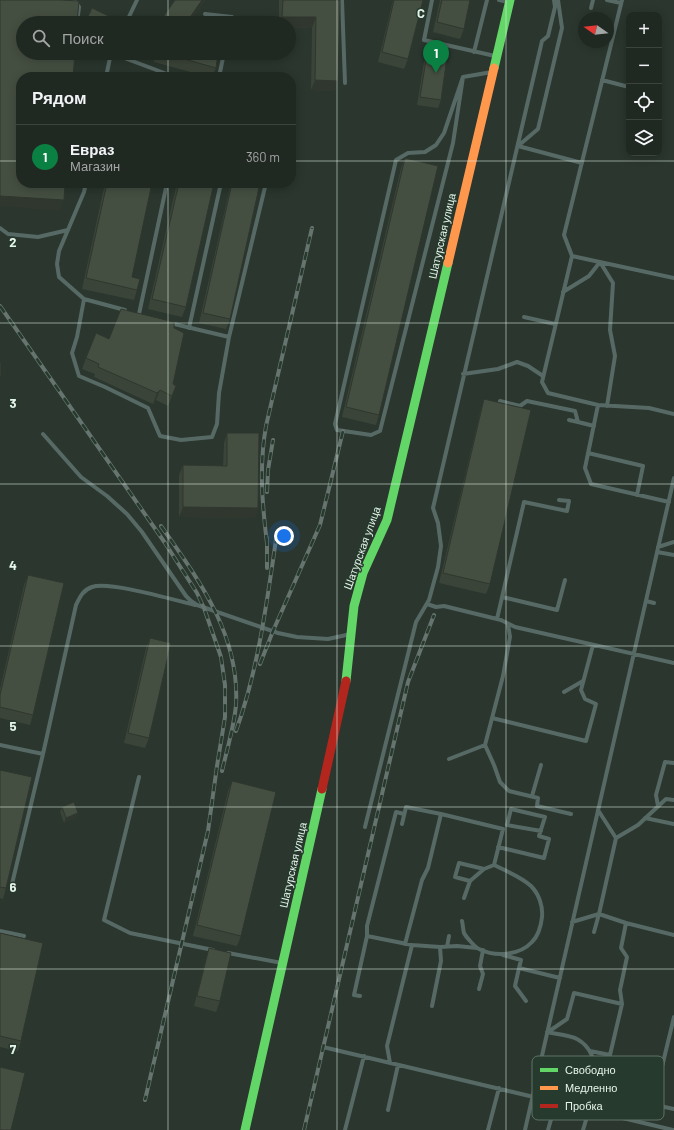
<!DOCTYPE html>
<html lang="ru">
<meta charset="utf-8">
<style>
body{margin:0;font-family:Barlow,sans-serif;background:#28302a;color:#f1f3f6}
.controls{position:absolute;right:12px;top:12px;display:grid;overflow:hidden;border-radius:8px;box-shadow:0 2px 10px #0003}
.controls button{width:36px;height:36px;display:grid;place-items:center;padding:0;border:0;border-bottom:1px solid #3d4440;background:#202822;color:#f1f3f6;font:20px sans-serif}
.compass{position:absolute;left:578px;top:12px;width:36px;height:36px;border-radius:50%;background:#202822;box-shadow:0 2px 10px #0003;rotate:284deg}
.you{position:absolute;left:284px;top:536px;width:14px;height:14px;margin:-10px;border:3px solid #fff;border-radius:50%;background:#1a73e8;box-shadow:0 0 0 6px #1a73e833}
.badge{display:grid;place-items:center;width:26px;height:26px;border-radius:50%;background:#0b8043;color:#fff;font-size:13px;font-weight:700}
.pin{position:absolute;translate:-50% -33px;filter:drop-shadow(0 1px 2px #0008)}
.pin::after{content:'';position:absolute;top:21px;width:14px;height:12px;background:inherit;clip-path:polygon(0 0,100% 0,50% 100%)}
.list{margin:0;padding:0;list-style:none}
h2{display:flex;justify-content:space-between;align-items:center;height:52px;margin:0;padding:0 16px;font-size:17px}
h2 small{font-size:13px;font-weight:400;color:#a2a6a5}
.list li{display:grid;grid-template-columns:26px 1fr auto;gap:12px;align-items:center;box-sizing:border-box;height:64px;padding:0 16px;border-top:1px solid #3d4440}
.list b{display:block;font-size:15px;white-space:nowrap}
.list p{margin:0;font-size:13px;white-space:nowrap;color:#a2a6a5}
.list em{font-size:13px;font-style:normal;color:#a2a6a5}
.icon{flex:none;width:22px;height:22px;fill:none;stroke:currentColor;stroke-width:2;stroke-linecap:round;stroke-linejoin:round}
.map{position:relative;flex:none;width:674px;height:1130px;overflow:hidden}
.search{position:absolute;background:#202822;box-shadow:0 2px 10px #0003;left:16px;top:16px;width:280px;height:44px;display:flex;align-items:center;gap:10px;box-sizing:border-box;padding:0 14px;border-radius:22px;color:#a2a6a5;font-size:15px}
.panel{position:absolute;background:#202822;box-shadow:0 2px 10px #0003;left:16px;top:72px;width:280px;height:116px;border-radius:16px}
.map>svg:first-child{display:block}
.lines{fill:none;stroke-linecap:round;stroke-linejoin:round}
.lane{stroke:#576965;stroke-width:4}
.fast{stroke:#63d668;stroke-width:9}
.slow{stroke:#ff974d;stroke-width:9}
.jam{stroke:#b3261e;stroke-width:9}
.rail-casing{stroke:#66746f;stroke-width:4}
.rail{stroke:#263a2d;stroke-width:2.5;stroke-dasharray:8;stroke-linecap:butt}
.wall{fill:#3b4438}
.shaded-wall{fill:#30372e}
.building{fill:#454f41;stroke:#30372e}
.grid{fill:none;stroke:#e7f4eb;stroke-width:1;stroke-opacity:0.55}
.labels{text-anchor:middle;stroke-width:3;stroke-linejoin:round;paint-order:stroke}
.street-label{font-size:11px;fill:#e7f4eb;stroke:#263a2d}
.key{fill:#263a2d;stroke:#607266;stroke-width:1}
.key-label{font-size:11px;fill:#e7f4eb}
.grid-label{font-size:13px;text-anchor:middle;font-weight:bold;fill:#e7f4eb;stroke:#263a2d;stroke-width:3;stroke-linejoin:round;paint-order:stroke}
</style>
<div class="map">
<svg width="674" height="1130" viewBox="0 0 674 1130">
<rect width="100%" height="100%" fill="#2a362e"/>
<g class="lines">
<path class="lane" d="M74,0l5,7 -2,16
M342,0l3,83
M432,0l-8,40 71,16
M499,0l10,2
M558,0l4,28 -24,101 -20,17 64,17
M607,0l14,3
M622,0l-58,235 8,21 -30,126 6,11 50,12 51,3 25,6
M591,8l2,-8
M205,14l27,3 -1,6
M126,23l11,-23
M474,52l13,-52
M100,53h11l64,24
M106,77l5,-24
M219,77l5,-24
M463,77l-19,56 -8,12 -11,7 -17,1 -12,7 -61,264 2,6 34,5 9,-4 73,-288 10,-66 29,-5
M602,80l27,7
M86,183l-2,9 -25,59 -2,13 2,13 25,22 41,11
M0,228l8,6 30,3 30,-7
M572,256l102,22
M563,292l26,-16 11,-14 13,21 -3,47 5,26 -8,50
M84,299l-7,38 -5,16 7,23 26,11 43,21 12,28 21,4 31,-3 5,-13 2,-31 10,-56
M139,314l28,-131
M524,317l31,7
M170,323l59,14 37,-154
M189,328l32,-145
M463,374l35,-5 19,-7 11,4 15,10
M598,405l-13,63 6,16 78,18
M499,406l1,-5 20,5 7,-5 48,10 3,11 16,4
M569,420l9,2
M43,434l38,43 26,19 20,18 15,18 44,64 5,5 6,4 81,28 19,4 31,2 23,-5
M588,453l55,13 -6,29
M658,547l16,-5
M657,552l17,3
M502,597l55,13 8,-30
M646,601l8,2
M427,604l9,3 8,-1 57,14 14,7 159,36
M497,619l27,-117 43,9 2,-10 -10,-1
M564,692l19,-11
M492,718l94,23 10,-37 -11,-5 -4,-9 12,-45
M0,745l43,9 33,-149c4,-8 7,-15 16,-18 17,-6 82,13 103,18
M485,745l9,20 6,17 9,9 29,7 -1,8 34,8
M449,759l36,-14 18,-69 7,-39 -2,-13
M139,777l-35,143 26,13 83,17
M532,796l9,-31
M658,806l-2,-11 9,-33 9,1
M441,814l62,15 -9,36c12,6 27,12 37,21 8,8 12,20 11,31 -1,9 -3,18 -10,25 -13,14 -37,15 -53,7 -4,-2 -13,-12 -15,-16 -1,-3 -1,-8 -2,-12
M645,818l29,6
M402,824l4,-17 35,7 -13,54 -6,12 -17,64
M365,827l51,-205 13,-22 9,-33 3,-21 -3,-23 -5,-15 109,-467 6,-5 7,-29 -1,-7
M616,838l22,-13 28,-26 8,1
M498,847l46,11 5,-19 -10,-3 6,-19 -34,-8 -4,16 34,6
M470,881l14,-12
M12,884l31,-130
M464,898l6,-17 -15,-4 4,-14 25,6 10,-4
M572,922l27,-8 17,-76 -18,-28
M626,923l48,12
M0,931l24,5
M594,932l5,-18 27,9 -5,25 6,9 -7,33 2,14
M367,936v-10l29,-114 8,2
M412,945l28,2 17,-1 20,2
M447,947l2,-11
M228,953l54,10
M503,955l18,5 -2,8 41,10
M519,968l-4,18 11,15
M479,989l4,-15 -3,-8 3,-16
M360,996l-6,-1 13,-59 45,9 -25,101 3,17
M432,1006l9,-45 -1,-14
M674,1017l-14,58 -4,8 -5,21 23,5
M547,1032c9,2 23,3 30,7 26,14 14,47 28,55 11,6 33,7 46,10
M548,1032l19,-13 7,-26 48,11 -12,51 -20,-4
M323,1047l350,83
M388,1110l10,-45
M345,1130l19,-74
M488,1130l11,-42
M525,1130l149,-652
M548,1130l8,-28
M583,1130l6,-20"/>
<path class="fast" d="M494,68l16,-68
M346,681l8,-75 9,-33 24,-53 61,-257
M245,1130l77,-341"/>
<path class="slow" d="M448,263l46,-195"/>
<path class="jam" d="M322,789l24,-108"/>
<defs>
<path id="rail" d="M0,306l165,237 32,50 7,15 17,49 4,28v32l-8,49 -9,65 -63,269
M267,492l1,-22 5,-30
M161,526c38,54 79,109 75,179 -2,22 -9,44 -14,66
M267,538v30
M267,543c-5,-40 -8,-77 -1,-117l46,-198
M260,664l13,-33 47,-106 23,-94
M236,731c23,-64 31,-131 41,-198
M304,1130l104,-448 26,-67"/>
</defs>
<use href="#rail" class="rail-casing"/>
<use href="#rail" class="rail"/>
</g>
<path class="wall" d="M279,0h61l-2,81 -3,10 -24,-1 1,-62 -23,-1v-4h-10z
M393,0h30l-15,59 -4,10 -26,-7z
M440,0h30l-6,29 -4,10 -27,-7z
M154,53h64l-2,15 -4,9h-3l-55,-15z
M427,54l14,46 -3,8 -21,-3 7,-43z
M405,158l-26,257 -3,10 -34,-8 59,-249z
M105,183h47l-20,94 5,13 -3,10 -52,-11z
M177,183h37l-28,124 -4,10 -34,-8z
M231,183h29l-30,136 -4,10 -27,-6z
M86,358l87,26 3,2 -8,20 -12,-6 -3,4 -59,-27 1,-3 -13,-5z
M484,399l6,185 -4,10 -47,-11 42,-174z
M227,433l31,75 -3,10 -76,-1v-42l4,-10 40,1 1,-23z
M28,575l5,140 -3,10 -30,-7v-29l24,-104z
M150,638l-1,100 -4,10 -21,-5 22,-95z
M0,770l6,118 -3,11 -3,-1z
M232,781l9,155 -4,10 -44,-10 35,-145z
M62,807l15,11 -13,5 -4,-11z
M0,933l21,108 -3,10 -18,-4z
M209,948l11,53 -4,11 -22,-6 12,-48z"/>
<path class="shaded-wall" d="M202,0h4l-16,23 1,-7z
M282,17h34l-4,11 -23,-1v-4h-9z
M315,80l23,1 -3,10 -24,-1z
M0,196l64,4 -4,11 -60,-5z
M160,390l-4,10 -3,4 4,-11z
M183,507l75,1 -3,10 -76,-1z
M78,813l-1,5 -13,5 2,-5z"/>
<path class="building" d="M0,0h61l18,1 -2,22h-54v30h52l-2,24h-52v106h44l-1,17 -64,-4z
M175,0h27l-11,16 26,7h-58z
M283,0h57l-2,81 -23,-1 1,-63h-34z
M394,0h29l-15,59 -26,-7z
M442,0h28l-6,29 -27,-7z
M92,8l23,11 -2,4h-28z
M133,17l15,6h-17z
M163,53h55l-2,15z
M427,54l20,3 -6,43 -21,-3z
M147,72l18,4v1h-19z
M405,158l33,8 -59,249 -33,-8z
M107,183h45l-20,94 8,2 -3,11 -51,-12z
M179,183h35l-28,124 -34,-8z
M232,183h28l-30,136 -27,-6z
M121,309l53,13v6l10,5 -11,51 3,2 -4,10 -12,-6 -3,3 -59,-26 1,-3 -13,-6 10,-25 13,6z
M0,362h1v14h-1z
M484,399l47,11 -41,174 -47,-11z
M227,433h32l-1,75 -75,-1v-42l44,1z
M28,575l36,8 -31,132 -33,-8v-12z
M150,638l21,5 -22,95 -21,-5z
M0,770l32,7 -26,111 -6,-1z
M232,781l44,11 -35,144 -44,-11z
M74,802l4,11 -12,5 -4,-11z
M0,933l43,10 -22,98 -21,-5z
M209,948l22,5 -11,48 -23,-5z
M0,1067l25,6 -14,57h-11z"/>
<path class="grid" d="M168,0v23M337,0v1130M506,0v1130M168,53v24M0,161h21M291,161h383M168,183v947M0,323h674M0,484h674M0,646h674M0,807h674M0,969h674"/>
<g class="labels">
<g class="street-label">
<text transform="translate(442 236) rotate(-77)" y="4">Шатурская улица</text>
<text transform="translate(362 548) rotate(-70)" y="4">Шатурская улица</text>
<text transform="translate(293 865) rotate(-77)" y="4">Шатурская улица</text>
</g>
</g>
<rect x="532" y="1056" width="132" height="64" rx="6" class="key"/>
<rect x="540" y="1068" width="18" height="4" fill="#63d668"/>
<rect x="540" y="1086" width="18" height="4" fill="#ff974d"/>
<rect x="540" y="1104" width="18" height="4" fill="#b3261e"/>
<g class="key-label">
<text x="565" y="1074">Свободно</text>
<text x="565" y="1092">Медленно</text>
<text x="565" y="1110">Пробка</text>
</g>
<g class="grid-label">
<text x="421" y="18">C</text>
<text x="13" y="247">2</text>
<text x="13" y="408">3</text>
<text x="13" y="570">4</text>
<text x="13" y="731">5</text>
<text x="13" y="892">6</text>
<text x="13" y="1054">7</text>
</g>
</svg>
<div class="controls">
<button>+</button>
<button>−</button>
<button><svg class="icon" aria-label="locate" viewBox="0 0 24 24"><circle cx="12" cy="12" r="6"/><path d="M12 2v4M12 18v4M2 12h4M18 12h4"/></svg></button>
<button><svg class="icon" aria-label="layers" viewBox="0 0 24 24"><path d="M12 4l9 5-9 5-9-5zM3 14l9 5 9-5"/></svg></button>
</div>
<svg class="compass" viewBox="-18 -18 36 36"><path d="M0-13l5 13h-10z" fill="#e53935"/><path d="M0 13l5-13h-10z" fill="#a2a6a5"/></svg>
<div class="you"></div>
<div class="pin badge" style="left:436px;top:73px">1</div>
<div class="search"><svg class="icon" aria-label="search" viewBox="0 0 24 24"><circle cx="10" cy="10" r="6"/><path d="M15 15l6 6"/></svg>Поиск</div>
<section class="panel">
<h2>Рядом<small></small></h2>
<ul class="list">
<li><span class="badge">1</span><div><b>Евраз</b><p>Магазин</p></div><em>360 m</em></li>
</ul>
</section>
</div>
